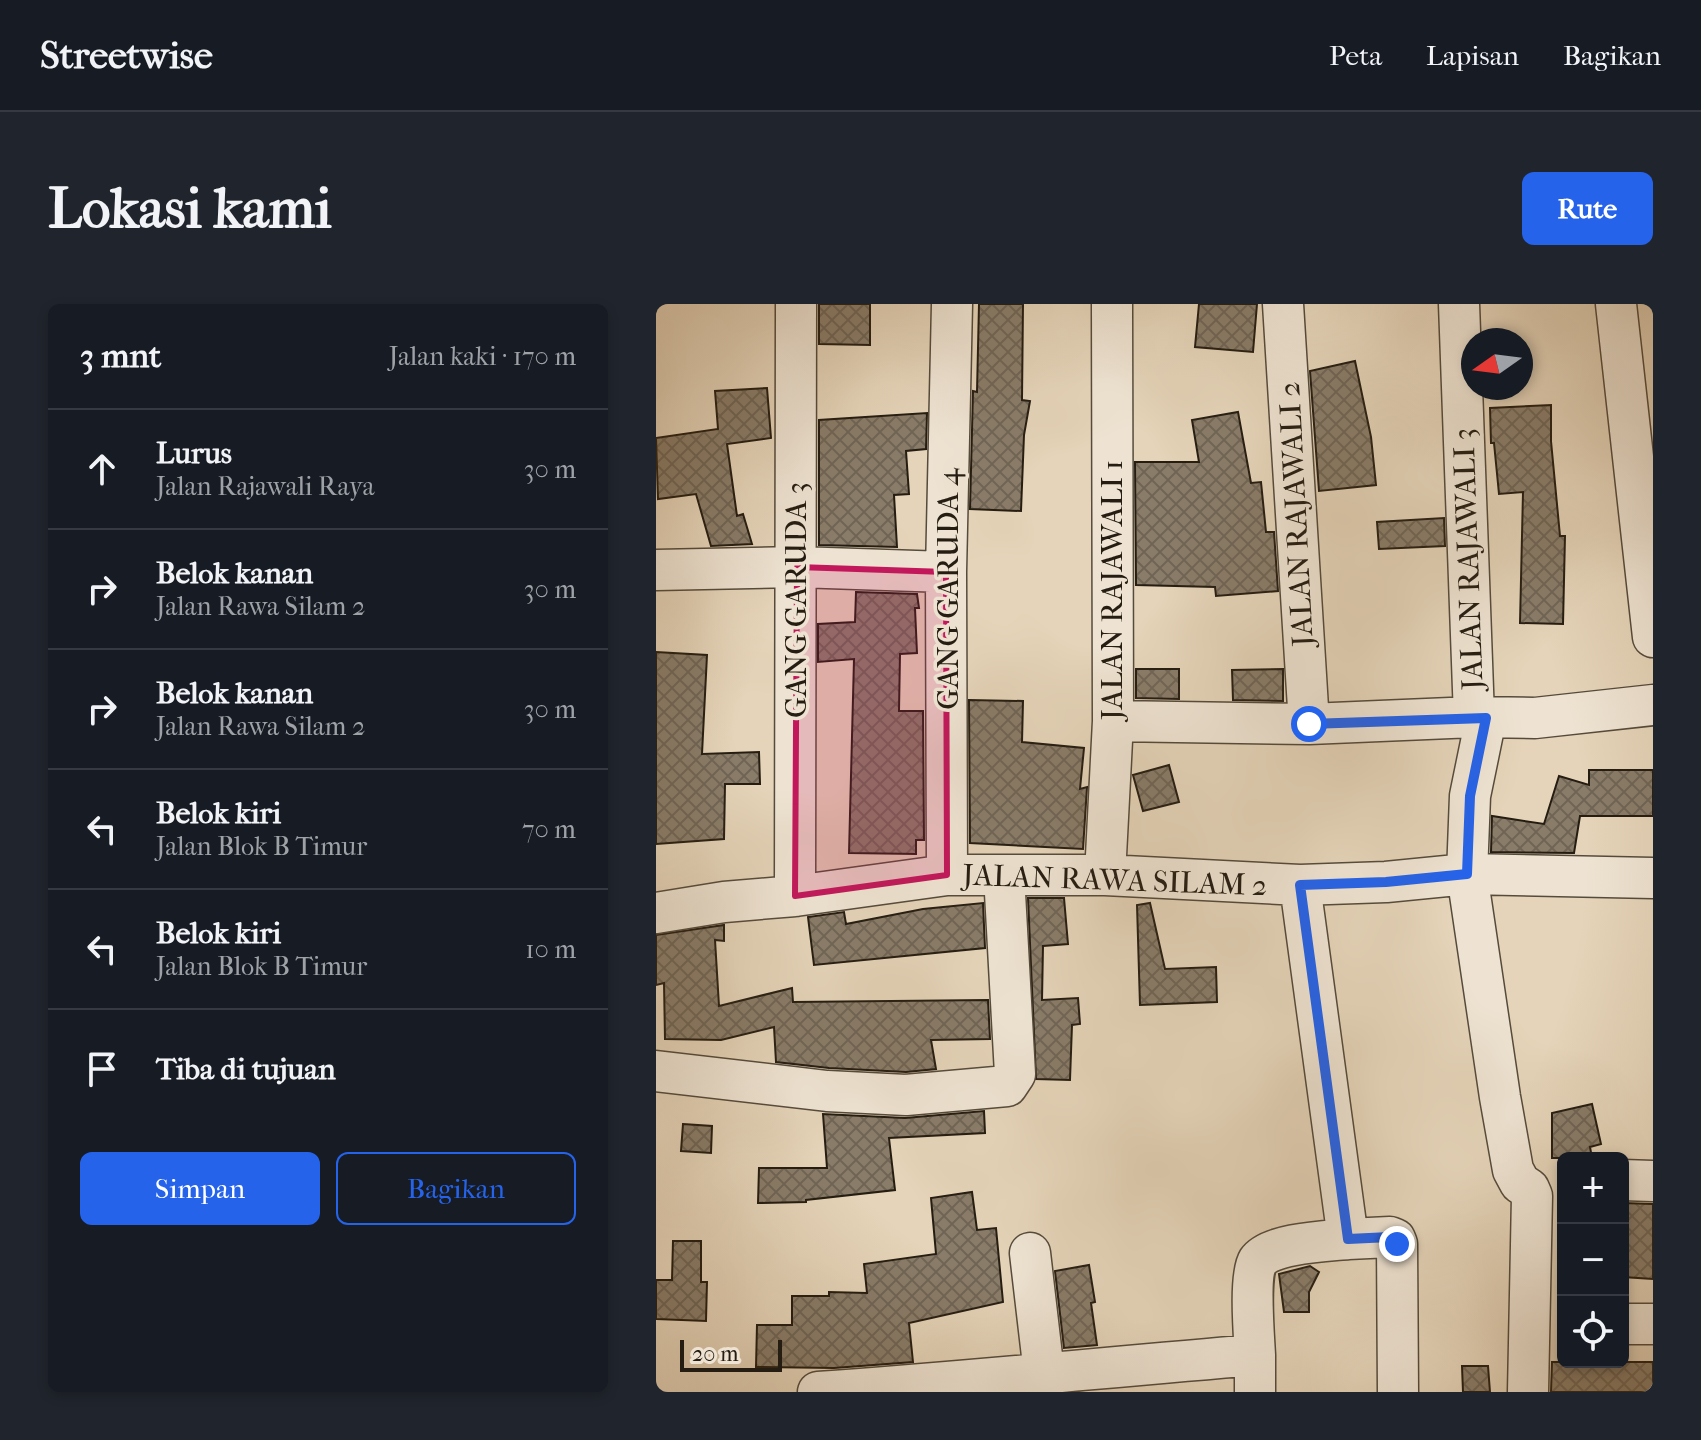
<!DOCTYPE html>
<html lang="id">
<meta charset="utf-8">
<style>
body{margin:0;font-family:"IM FELL French Canon",serif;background:#20242c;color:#f1f3f6}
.controls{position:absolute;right:24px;bottom:24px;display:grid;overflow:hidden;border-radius:12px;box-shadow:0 4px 12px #0003}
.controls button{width:72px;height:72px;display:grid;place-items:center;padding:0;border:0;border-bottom:2px solid #363941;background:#171b24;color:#f1f3f6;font:40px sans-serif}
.compass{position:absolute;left:805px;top:24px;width:72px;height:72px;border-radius:50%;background:#171b24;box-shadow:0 4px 12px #0003;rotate:256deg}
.scale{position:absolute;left:24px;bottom:20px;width:102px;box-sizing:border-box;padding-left:8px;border:4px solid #251d12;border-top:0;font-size:22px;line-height:28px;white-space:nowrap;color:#251d12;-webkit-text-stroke:6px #eee3d2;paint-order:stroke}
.stop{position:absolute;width:24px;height:24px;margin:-18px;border:6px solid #2563eb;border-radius:50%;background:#fff}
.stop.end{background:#2563eb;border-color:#fff;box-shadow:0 2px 8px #0008}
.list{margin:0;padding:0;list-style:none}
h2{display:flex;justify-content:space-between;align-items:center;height:104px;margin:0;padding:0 32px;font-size:34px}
h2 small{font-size:26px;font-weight:400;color:#9ea1a6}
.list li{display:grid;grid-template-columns:52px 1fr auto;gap:24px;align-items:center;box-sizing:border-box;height:120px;padding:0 32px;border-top:2px solid #363941}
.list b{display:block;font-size:30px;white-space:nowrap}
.list p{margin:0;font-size:26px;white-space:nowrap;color:#9ea1a6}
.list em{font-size:26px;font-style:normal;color:#9ea1a6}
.actions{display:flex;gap:16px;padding:24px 32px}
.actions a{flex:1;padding:18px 0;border:2px solid #2563eb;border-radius:12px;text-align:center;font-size:28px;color:#2563eb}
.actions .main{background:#2563eb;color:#fff}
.icon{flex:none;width:44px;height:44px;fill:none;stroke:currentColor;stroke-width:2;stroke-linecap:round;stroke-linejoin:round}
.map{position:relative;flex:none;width:997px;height:1088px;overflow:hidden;border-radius:12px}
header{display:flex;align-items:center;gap:48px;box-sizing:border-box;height:112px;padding:0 40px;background:#171b24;border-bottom:2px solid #363941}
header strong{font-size:38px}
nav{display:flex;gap:44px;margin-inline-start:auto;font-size:28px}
.intro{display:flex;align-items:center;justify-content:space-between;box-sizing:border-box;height:192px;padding:0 48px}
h1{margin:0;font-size:56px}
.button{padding:20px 36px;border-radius:12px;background:#2563eb;color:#fff;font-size:28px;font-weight:700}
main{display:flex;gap:48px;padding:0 48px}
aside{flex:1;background:#171b24;border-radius:12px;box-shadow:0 4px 12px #0003}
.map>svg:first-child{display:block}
.building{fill:url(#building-cross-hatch);stroke:#251d12;stroke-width:2}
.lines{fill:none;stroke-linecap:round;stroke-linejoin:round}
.street-casing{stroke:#554b3c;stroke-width:43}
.street{stroke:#eee3d2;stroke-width:40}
.route{stroke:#2563eb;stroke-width:10}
.marked{fill:#c2185b;fill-opacity:0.2;stroke:#c2185b;stroke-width:6;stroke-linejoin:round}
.labels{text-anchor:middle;stroke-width:7;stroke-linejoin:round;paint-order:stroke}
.street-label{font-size:30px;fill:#251d12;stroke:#eee3d2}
</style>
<header>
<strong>Streetwise</strong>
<nav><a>Peta</a><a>Lapisan</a><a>Bagikan</a></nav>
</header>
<div class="intro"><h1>Lokasi kami</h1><a class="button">Rute</a></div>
<main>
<aside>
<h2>3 mnt<small>Jalan kaki · 170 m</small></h2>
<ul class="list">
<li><svg class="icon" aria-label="ahead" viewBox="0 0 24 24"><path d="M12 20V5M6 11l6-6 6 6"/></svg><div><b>Lurus</b><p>Jalan Rajawali Raya</p></div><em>30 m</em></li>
<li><svg class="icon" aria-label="right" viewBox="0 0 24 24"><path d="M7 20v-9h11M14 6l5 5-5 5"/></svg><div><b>Belok kanan</b><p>Jalan Rawa Silam 2</p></div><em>30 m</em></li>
<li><svg class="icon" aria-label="right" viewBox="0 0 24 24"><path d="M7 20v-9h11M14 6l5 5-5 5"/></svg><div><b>Belok kanan</b><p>Jalan Rawa Silam 2</p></div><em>30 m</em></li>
<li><svg class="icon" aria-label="left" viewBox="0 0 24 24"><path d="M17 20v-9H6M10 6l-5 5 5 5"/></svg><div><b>Belok kiri</b><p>Jalan Blok B Timur</p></div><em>70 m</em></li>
<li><svg class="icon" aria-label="left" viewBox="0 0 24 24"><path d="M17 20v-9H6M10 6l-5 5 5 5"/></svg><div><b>Belok kiri</b><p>Jalan Blok B Timur</p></div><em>10 m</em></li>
<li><svg class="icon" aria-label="arrive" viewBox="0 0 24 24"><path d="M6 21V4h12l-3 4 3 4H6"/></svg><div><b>Tiba di tujuan</b></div></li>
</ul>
<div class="actions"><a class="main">Simpan</a><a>Bagikan</a></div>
</aside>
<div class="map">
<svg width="997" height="1088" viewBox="0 0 997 1088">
<defs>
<pattern id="building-cross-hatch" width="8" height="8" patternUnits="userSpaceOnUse" patternTransform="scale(2)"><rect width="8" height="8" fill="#897c69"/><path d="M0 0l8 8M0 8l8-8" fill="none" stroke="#706555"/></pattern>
</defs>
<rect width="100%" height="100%" fill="#e5d4b9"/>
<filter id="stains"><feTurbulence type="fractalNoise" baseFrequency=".0025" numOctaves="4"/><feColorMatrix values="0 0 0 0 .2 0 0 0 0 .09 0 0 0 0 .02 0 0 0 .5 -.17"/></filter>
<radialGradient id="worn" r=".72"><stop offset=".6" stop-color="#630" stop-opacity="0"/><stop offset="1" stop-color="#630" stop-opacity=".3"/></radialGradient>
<path class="building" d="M163,0h51v41l-51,-1z
M323,0h44l-1,96 8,1 -6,34 -3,76 -51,-2 3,-118 4,1z
M543,0h58l-4,48 -58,-5z
M699,57l16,76 5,48 -57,6 -9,-120z
M111,84l4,50 -44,6 10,72 6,-2 9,30 -41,2 -15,-52 -38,5 -2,-61 62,-9 -3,-38z
M895,101v36l9,95h5l-2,88 -43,-1 3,-131 -24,2 -5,-51h-3l-1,-35z
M582,108l13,71 10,-1 5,50h8l4,59 -62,5 -1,-9 -79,-2 -1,-123h64l-7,-42z
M271,109l-1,36 -20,2 3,43 -15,1 3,52 -78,-2v-125z
M788,214l1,28 -66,3 -2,-27z
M200,288l61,2 2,14h-4l2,45 -17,1 -1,57h24l1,129h-8v14l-67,-1 5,-194 -36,3v-38l37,-2z
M0,348l51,3 -5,99 57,-2 1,32h-35l-1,55 -68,5z
M480,365h43v30l-43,-1z
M627,365v32l-50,-1 -1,-30z
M313,396l54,1 -1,41 62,6 -4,41 7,-2 -4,62 -113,-6z
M513,461l10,37 -36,9 -10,-36z
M933,466h64v46h-73l-6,37 -83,-1 1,-36 52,8 15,-48 30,9z
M372,594h36l4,46 -25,2 -1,54 36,-2 2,26 -8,1 -2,55 -34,-1z
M327,599l2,45 -171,17 -6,-48 36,-5 2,12 77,-15z
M494,599l15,66 51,-2 1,35 -77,3 -3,-100z
M68,621v16l-9,-1 4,66 73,-18 1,14 195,-2 2,39 -59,1 5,29 -30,3 -77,-4 -53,-6 -2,-35 -53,13 -56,-1 -1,-56 -8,2v-50z
M936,800l9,40 -11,3 2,11h-40v-45z
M328,807l1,22 -96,5 6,52 -89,10v2l-48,1 1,-35h68l-4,-54 82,4z
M27,820l29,2 -1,27 -30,-2z
M316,888l5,38 19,-2 7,74 -94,21 4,39 -79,6 -78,-1 1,-42h35v-29h37v-4l38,1 -3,-29 72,-10 -5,-56z
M967,899l30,1v75l-30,-2z
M17,937h28v41h6l-1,39 -50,-2v-39h16z
M433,961l6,37 -4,1 6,42 -33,3 -9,-77z
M654,962l9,6 -10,20v20h-25l-5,-38z
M896,1058h101v30h-102z
M806,1062h26l2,26h-27z"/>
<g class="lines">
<defs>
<path id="street" d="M627,0l26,420
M803,0l15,413
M960,0l37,333
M0,266l141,-3 149,5
M457,417l196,3 165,-7 61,1 118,-13
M291,571l-1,-303 6,-268
M449,571l8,-154 -1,-417
M644,581l48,354 42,-2 5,2 2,5 1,148
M139,592l1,-592
M0,609l68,-11 71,-6 152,-21h158l195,10 86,-3 81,-8 3,-78 16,-78
M0,767l171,20 79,4 101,-9 8,-12 -11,-199
M967,876l30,1
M374,949l14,120
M967,1020h30
M599,1051c-1,-18 -6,-80 3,-94 12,-18 70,-20 90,-22
M162,1088c146,-10 291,-25 437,-37v37
M872,1088l4,-196 -3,-7 -9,-6 -7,-13 -13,-73 -33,-223 186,4"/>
</defs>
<use href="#street" class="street-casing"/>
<use href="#street" class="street"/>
</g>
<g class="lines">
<path class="route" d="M653,420l177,-6 -16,78 -3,78 -81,8 -86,3 48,354 42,-2 5,2 2,5"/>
</g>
<path class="marked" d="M141,263l149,5 1,303 -152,21z"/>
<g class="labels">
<g class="street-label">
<text transform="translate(640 210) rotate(-93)" y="10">JALAN RAJAWALI 2</text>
<text transform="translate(812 255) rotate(-92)" y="10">JALAN RAJAWALI 3</text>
<text transform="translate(292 285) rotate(-90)" y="10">GANG GARUDA 4</text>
<text transform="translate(456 286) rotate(-90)" y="10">JALAN RAJAWALI 1</text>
<text transform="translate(140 296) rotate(-90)" y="10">GANG GARUDA 3</text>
<text transform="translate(459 576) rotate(2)" y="10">JALAN RAWA SILAM 2</text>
</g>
</g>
<rect width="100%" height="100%" filter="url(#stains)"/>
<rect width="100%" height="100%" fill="url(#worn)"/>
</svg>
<div class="controls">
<button>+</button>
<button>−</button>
<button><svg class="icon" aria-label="locate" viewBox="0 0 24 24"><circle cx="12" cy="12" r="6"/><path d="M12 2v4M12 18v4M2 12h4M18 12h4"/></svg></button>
</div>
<svg class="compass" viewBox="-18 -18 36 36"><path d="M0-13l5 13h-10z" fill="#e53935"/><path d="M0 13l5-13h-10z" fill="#9ea1a6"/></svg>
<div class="scale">20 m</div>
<div class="stop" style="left:653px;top:420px"></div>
<div class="stop end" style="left:741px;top:940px"></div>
</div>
</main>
